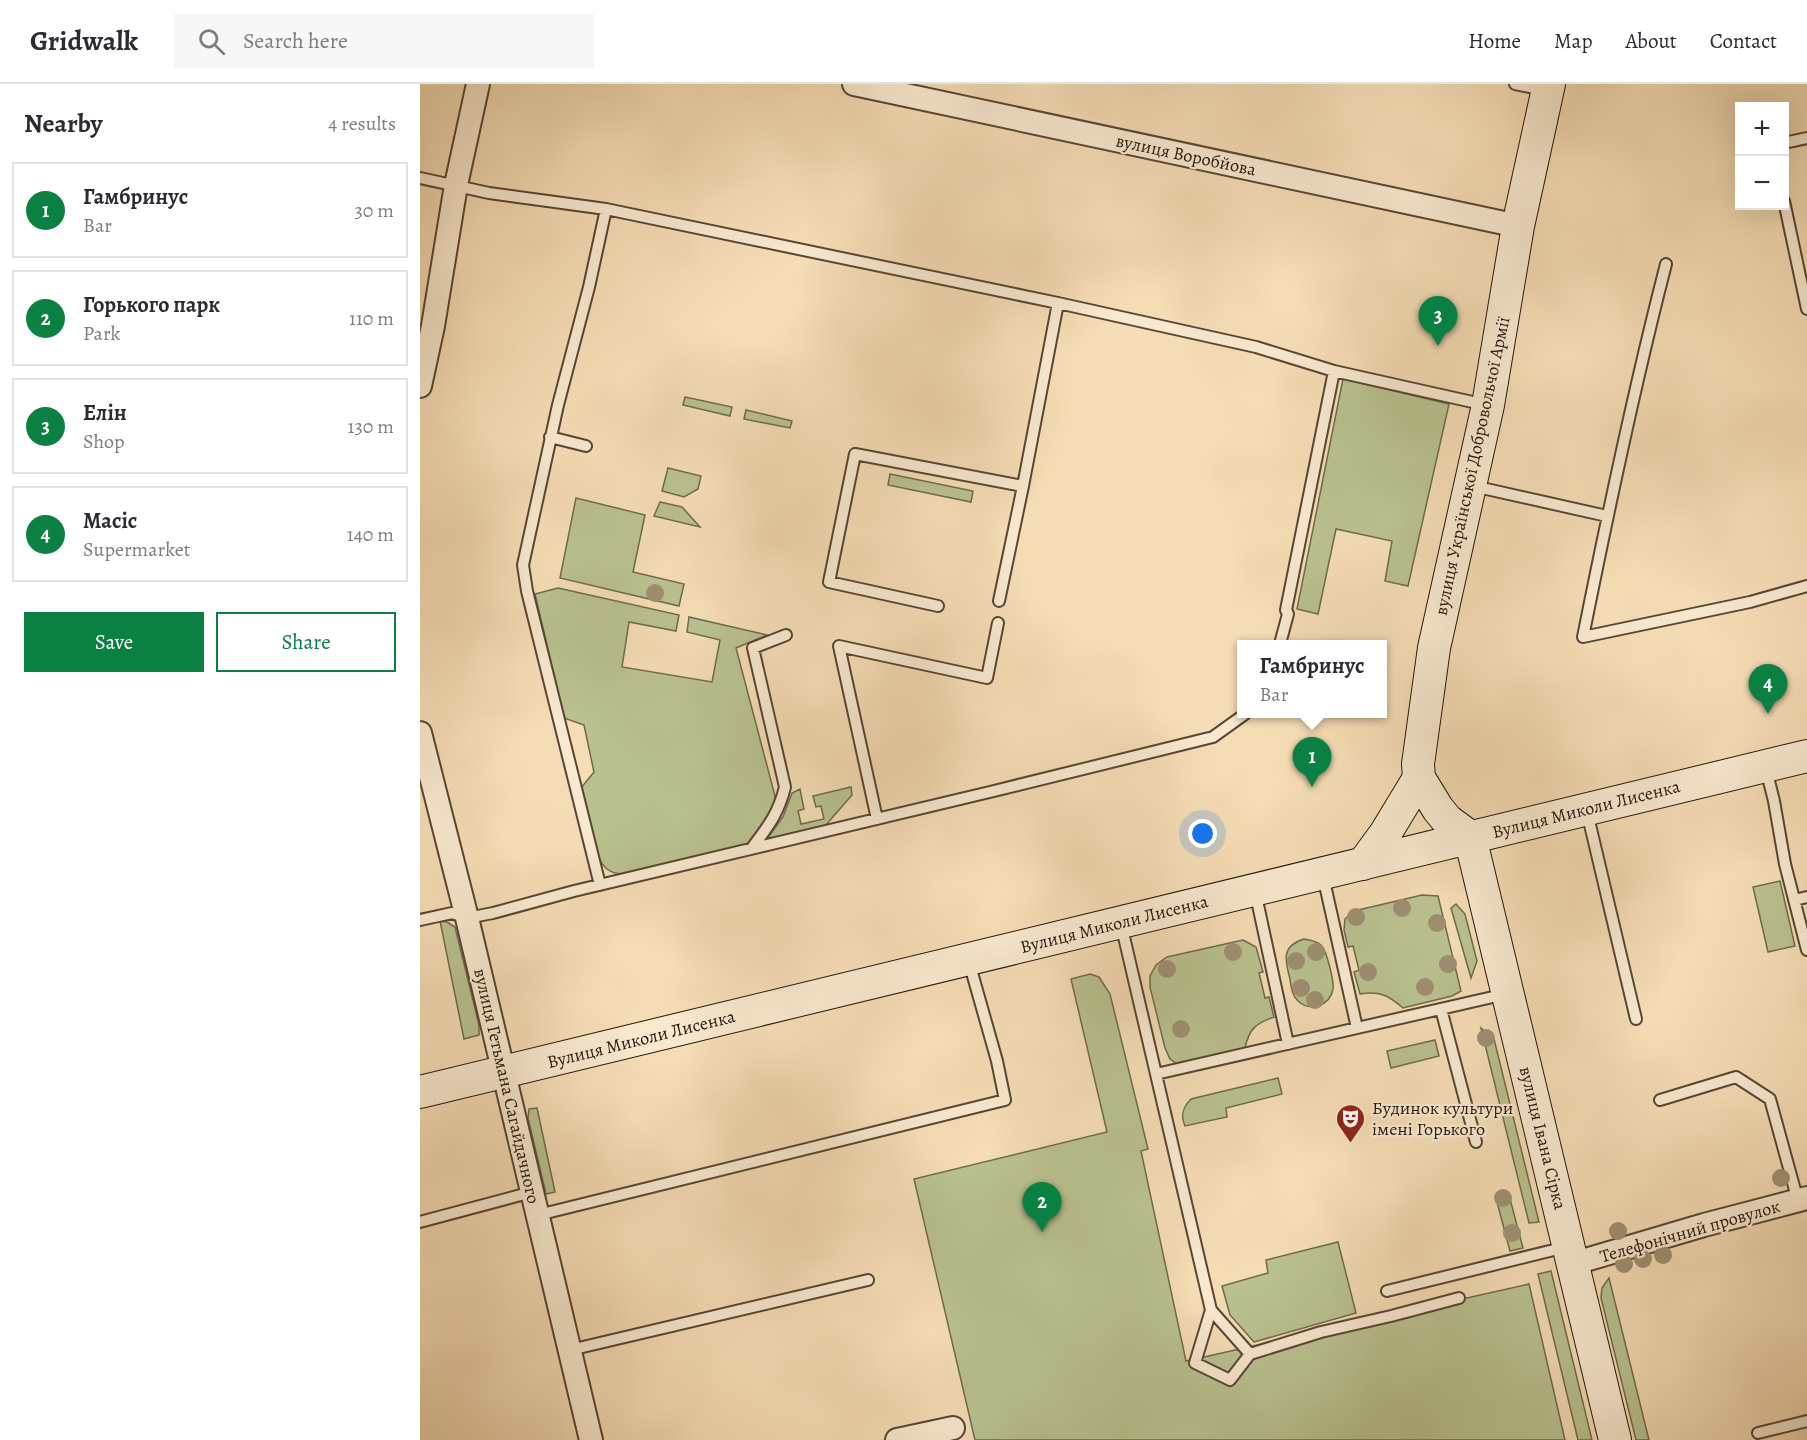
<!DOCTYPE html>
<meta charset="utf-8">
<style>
body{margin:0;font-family:Alegreya,serif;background:#f7f7f7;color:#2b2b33}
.controls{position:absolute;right:18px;top:18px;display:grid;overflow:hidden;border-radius:0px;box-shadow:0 6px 24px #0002}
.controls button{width:54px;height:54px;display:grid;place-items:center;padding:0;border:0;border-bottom:2px solid #e1e1e2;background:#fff;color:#2b2b33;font:30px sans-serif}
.you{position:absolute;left:783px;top:750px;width:21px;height:21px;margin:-15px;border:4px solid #fff;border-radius:50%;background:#1a73e8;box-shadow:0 0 0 9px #1a73e833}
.badge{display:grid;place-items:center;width:39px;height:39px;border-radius:50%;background:#0b8043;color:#fff;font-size:20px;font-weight:700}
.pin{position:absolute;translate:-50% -50px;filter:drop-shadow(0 2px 3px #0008)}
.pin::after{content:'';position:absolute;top:32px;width:21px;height:18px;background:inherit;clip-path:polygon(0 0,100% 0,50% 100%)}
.popup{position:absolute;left:817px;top:556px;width:150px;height:78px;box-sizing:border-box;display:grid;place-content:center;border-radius:0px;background:#fff;filter:drop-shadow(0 2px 4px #0005);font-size:20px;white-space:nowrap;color:#7c7c81}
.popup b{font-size:22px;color:#2b2b33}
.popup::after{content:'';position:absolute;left:50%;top:100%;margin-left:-12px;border:12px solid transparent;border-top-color:#fff}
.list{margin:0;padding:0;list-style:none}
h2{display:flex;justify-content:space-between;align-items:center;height:78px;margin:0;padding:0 24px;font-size:26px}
h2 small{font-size:20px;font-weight:400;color:#7c7c81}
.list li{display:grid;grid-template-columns:39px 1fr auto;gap:18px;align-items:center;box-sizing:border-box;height:96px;margin:0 12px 12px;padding:0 12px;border:2px solid #e1e1e2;border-radius:0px}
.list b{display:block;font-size:22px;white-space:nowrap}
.list p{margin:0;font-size:20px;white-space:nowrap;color:#7c7c81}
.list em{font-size:20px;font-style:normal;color:#7c7c81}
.actions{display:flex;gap:12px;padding:18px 24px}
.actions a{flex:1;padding:14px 0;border:2px solid #0b8043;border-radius:0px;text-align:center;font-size:21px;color:#0b8043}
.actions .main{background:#0b8043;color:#fff}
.icon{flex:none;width:33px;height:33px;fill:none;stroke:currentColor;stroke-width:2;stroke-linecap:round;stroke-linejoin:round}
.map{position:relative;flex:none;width:1387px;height:1356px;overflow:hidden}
header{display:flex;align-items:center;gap:36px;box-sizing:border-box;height:84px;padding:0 30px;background:#fff;border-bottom:2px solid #e1e1e2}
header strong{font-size:28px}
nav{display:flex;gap:33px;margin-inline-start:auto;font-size:21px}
.search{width:420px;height:54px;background:#f7f7f7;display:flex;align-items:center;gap:15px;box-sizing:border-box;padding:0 21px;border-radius:0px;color:#7c7c81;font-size:22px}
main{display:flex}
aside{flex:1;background:#fff}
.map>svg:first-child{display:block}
.green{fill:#b9c18f;stroke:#6e6a4d;stroke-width:1.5}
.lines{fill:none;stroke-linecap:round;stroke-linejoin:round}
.lane-casing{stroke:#584535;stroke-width:14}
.street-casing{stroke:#584535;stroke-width:26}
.secondary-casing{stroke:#24130b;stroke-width:34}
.lane{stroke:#f8e8ce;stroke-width:10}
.street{stroke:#f8e8ce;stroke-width:22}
.secondary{stroke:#f8e8ce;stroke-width:32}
.tree{fill:#9e8f70}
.labels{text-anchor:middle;stroke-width:4.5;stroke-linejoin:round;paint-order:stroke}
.street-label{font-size:18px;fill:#24130b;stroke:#f8e8ce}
.poi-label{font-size:18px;fill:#24130b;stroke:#f8e8ce;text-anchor:start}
</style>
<header>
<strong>Gridwalk</strong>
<div class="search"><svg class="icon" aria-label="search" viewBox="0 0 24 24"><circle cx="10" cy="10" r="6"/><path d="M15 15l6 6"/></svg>Search here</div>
<nav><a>Home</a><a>Map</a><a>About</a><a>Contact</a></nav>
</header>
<main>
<aside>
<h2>Nearby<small>4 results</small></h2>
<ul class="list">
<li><span class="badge">1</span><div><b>Гамбринус</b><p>Bar</p></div><em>30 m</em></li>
<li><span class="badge">2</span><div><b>Горького парк</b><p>Park</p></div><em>110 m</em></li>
<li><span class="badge">3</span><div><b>Елін</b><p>Shop</p></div><em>130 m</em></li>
<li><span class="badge">4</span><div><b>Macic</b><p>Supermarket</p></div><em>140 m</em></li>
</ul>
<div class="actions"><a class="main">Save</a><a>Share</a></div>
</aside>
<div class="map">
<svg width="1387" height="1356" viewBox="0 0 1387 1356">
<rect width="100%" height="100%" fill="#f4dcb4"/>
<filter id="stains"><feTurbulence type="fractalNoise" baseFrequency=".00333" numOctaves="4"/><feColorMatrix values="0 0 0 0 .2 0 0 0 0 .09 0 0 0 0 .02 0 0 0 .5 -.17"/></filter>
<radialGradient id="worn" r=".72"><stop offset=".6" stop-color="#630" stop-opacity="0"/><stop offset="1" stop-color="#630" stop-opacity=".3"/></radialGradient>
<path class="green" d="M923,295l106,25 -41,182 -23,-5 7,-40 -56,-12 -18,85 -21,-5z
M265,313l47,10 -2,9 -47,-11z
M326,326l46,11 -2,7 -46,-9z
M248,384l33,8 -3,13 -14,8 -22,-6z
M470,390l83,17 -2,11 -83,-17z
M156,414l69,17 -12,57 51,12 -5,22 -119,-28z
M240,418l22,5 18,20 -46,-11z
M138,504l121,27 -3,16 -47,-9 -7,45 90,15 8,-42 -33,-8 2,-15 78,18 -31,13 39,148 -1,10 -11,19 -16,19 -122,30c-16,0 -22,-6 -28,-20l-16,-66 13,-16 -10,-47 -20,-7 -29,-124z
M431,703l1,8 -27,31 -58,13 16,-22 9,-24 8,-4 4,20 -6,2 3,13 23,-5 -3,-13 -5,1 -3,-11z
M1360,797l15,65 -27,6 -15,-65z
M1002,811l16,1 23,95 -9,5 -49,12c-15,-13 -23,-17 -43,-14l-6,-22 5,-2 -6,-24 -5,1 -4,-17 1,-11 9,-8z
M1036,820l9,10 12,47 -6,17 -20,-70z
M20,837l7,1 8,5 24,98v10l-15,4z
M884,855c7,1 12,2 17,6 6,6 13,36 12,44 -3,17 -23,23 -35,12 -6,-6 -7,-14 -8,-22 -5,-19 -9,-33 14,-40z
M823,856l13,7 7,25 -4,1 6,25 4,-1 5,20c-18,6 -25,12 -29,31l-51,14 -17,2 -7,-5 -5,-11 -15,-61v-11l6,-11 11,-8z
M670,890l9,3 11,17 38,155 -7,2 45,210 343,-77 36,156h-590l-61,-261 193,-47 -36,-153z
M1061,944l13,11 45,183 -10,1z
M1015,956l4,16 -48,12 -4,-17z
M858,994l4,16 -56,14 1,9 -42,9c-5,-11 -2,-19 6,-27z
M117,1024l18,84 -9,2 -18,-76 1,-9z
M1090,1115l13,49 -13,3 -13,-49z
M918,1158l18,71 -102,29 -24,-27 -8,-29 46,-13 -2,-13z
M1131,1187l41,169h-14l-40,-166z
M1189,1194l40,162h-13l-35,-142 1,-10z"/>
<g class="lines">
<defs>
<path id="lane" d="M1095,0l29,6
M1364,59l23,-5
M0,94l69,15 117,16
M1364,117l23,108
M1246,180c-32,124 -58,248 -83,373l167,-35 57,-16
M914,287l152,34
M130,353l36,9
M1053,402l134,30
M579,517l24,-115 35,-183
M518,522l-109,-24 26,-128 168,32
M1346,685l8,32 11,63 22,86
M1167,728l49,207
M457,735l-38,-173 148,32 11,-55
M332,764c16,-22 26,-33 33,-61l-32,-139 33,-13
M903,792l34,152
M180,801l-73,-294 -4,-26 35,-160 31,-118 17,-78 452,94 198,44 78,24 -48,239 2,4 -8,30
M835,807l33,153
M1374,816l13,-3
M0,836l32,-7 15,5 26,-5 81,-22 420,-100 219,-54 32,-23
M701,840l90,386 39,44 -20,26 -35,-17 16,-53
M1021,925l35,133
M736,990l350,-80
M1240,1016l76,-23 34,22 28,102
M118,1131l467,-115 -8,-39 -28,-99
M0,1138l112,-30
M967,1207l179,-44
M150,1266l298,-70
M830,1270l71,-22 70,-16 68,-18
M1338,1349l49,-12"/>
<path id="street" d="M434,0l664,142
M0,302l13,-60 23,-141 22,-101
M0,649l47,185 124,522
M1152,1180l132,-39 103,-27
M477,1356l56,-12"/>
<path id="secondary" d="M1129,0l-31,142 -30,179 -54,243 -16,116 1,14 19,31 9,11 23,17 145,603
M943,780l22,-30 34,-56
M0,1008l1387,-336"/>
</defs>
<use href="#lane" class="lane-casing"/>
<use href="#street" class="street-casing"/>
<use href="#secondary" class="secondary-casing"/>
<use href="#lane" class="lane"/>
<use href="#street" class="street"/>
<use href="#secondary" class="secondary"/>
</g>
<g class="tree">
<circle cx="235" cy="509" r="9"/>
<circle cx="982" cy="824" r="9"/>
<circle cx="936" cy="833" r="9"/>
<circle cx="1017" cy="839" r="9"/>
<circle cx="813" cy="868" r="9"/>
<circle cx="896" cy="868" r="9"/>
<circle cx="876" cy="877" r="9"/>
<circle cx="1028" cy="880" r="9"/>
<circle cx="747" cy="885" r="9"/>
<circle cx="948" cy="888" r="9"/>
<circle cx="1005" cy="903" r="9"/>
<circle cx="881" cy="904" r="9"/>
<circle cx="895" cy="916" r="9"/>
<circle cx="761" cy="945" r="9"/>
<circle cx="1066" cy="954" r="9"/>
<circle cx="1361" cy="1094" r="9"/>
<circle cx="1083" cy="1114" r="9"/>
<circle cx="1198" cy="1147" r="9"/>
<circle cx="1092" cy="1149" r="9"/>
<circle cx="1243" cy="1171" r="9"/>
<circle cx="1223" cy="1175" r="9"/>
<circle cx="1204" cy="1180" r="9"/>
</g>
<defs>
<symbol id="theatre-pin" viewBox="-11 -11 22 30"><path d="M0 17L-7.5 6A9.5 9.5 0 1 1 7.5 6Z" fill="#8f2418" stroke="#f8e8ce"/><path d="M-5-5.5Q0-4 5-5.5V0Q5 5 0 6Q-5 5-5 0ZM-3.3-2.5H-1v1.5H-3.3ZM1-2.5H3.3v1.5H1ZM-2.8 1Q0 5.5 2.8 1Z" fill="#fff"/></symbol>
</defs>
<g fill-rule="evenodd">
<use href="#theatre-pin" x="914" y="1018" width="33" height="45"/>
</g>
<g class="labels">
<g class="street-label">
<text transform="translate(766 71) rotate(12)" y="6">вулиця Воробйова</text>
<text transform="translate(1052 382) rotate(-78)" y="6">вулиця Української Добровольчої Армії</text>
<text transform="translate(1166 725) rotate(-14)" y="6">Вулиця Миколи Лисенка</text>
<text transform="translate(694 840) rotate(-14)" y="6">Вулиця Миколи Лисенка</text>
<text transform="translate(221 955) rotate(-14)" y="6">Вулиця Миколи Лисенка</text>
<text transform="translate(87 1002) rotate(77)" y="6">вулиця Гетьмана Сагайдачного</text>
<text transform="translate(1123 1054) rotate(76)" y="6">вулиця Івана Сірка</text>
<text transform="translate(1270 1147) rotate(-16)" y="6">Телефонічний провулок</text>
</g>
<g class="poi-label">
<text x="952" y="1030">Будинок культури<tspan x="952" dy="21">імені Горького</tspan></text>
</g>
</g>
<rect width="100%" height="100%" filter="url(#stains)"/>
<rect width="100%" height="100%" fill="url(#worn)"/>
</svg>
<div class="controls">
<button>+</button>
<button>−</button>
</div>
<div class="you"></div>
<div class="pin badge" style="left:892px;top:703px">1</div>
<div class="popup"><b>Гамбринус</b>Bar</div>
<div class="pin badge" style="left:622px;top:1148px">2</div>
<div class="pin badge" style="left:1018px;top:262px">3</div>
<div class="pin badge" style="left:1348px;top:630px">4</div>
</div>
</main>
